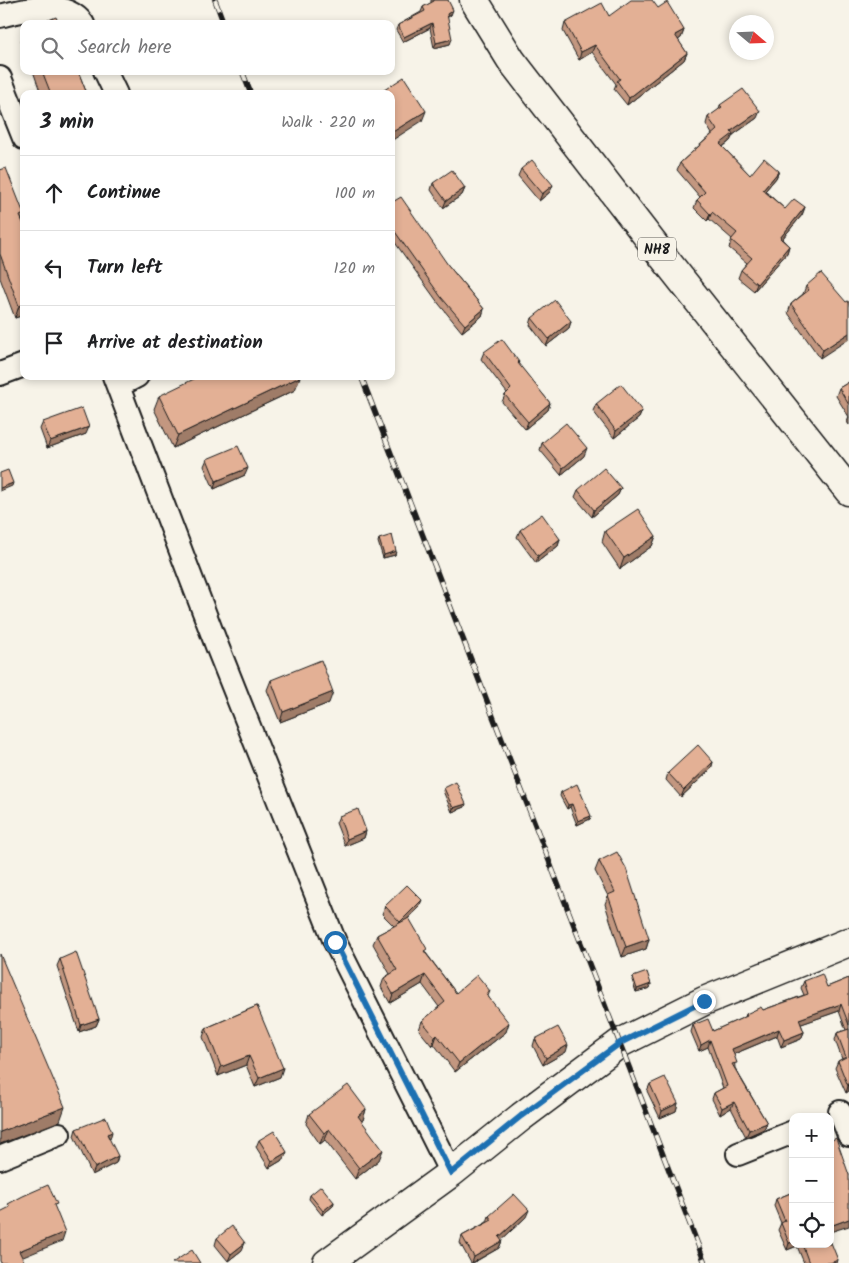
<!DOCTYPE html>
<meta charset="utf-8">
<style>
body{margin:0;font-family:Kalam,sans-serif;background:#f2f2f2;color:#202124}
.controls{position:absolute;right:15px;bottom:15px;display:grid;overflow:hidden;border-radius:10px;box-shadow:0 2px 8px #0003}
.controls button{width:45px;height:45px;display:grid;place-items:center;padding:0;border:0;border-bottom:1px solid #e0e0e0;background:#fff;color:#202124;font:25px sans-serif}
.compass{position:absolute;left:729px;top:15px;width:45px;height:45px;border-radius:50%;background:#fff;box-shadow:0 2px 8px #0003;rotate:109deg}
.stop{position:absolute;width:15px;height:15px;margin:-11px;border:4px solid #1f6fb2;border-radius:50%;background:#fff}
.stop.end{background:#1f6fb2;border-color:#fff;box-shadow:0 1px 5px #0008}
.list{margin:0;padding:0;list-style:none}
h2{display:flex;justify-content:space-between;align-items:center;height:65px;margin:0;padding:0 20px;font-size:21px}
h2 small{font-size:16px;font-weight:400;color:#757577}
.list li{display:grid;grid-template-columns:32px 1fr auto;gap:15px;align-items:center;box-sizing:border-box;height:75px;padding:0 20px;border-top:1px solid #e0e0e0}
.list b{display:block;font-size:19px;white-space:nowrap}
.list em{font-size:16px;font-style:normal;color:#757577}
.icon{flex:none;width:28px;height:28px;fill:none;stroke:currentColor;stroke-width:2;stroke-linecap:round;stroke-linejoin:round}
.map{position:relative;flex:none;width:849px;height:1263px;overflow:hidden}
.search{position:absolute;background:#fff;box-shadow:0 2px 8px #0003;left:20px;top:20px;width:375px;height:55px;display:flex;align-items:center;gap:12px;box-sizing:border-box;padding:0 18px;border-radius:10px;color:#757577;font-size:19px}
.panel{position:absolute;background:#fff;box-shadow:0 2px 8px #0003;left:20px;top:90px;width:375px;height:290px;border-radius:10px}
.map>svg:first-child{display:block}
.lines{fill:none;stroke-linecap:round;stroke-linejoin:round}
.minor-casing{stroke:#1c1c1c;stroke-width:26}
.major-casing{stroke:#1c1c1c;stroke-width:31}
.highway-casing{stroke:#1c1c1c;stroke-width:31}
.minor{stroke:#f7f3e8;stroke-width:22}
.major{stroke:#f7f3e8;stroke-width:28}
.highway{stroke:#f7f3e8;stroke-width:28}
.rail-casing{stroke:#1c1c1c;stroke-width:5.5}
.rail{stroke:#f7f3e8;stroke-width:4;stroke-dasharray:11;stroke-linecap:butt}
.wall{fill:#c39780;stroke:#1c1c1c}
.shaded-wall{fill:#9f7b68;stroke:#1c1c1c}
.building{fill:#e3b095;stroke:#1c1c1c}
.route{stroke:#1f6fb2;stroke-width:6}
.labels{text-anchor:middle;stroke-width:5;stroke-linejoin:round;paint-order:stroke}
.shield{fill:#f7f3e8;stroke:#5e5c59;stroke-width:1}
.shield-label{font-size:14px;font-weight:bold;fill:#1c1c1c}
</style>
<div class="map">
<svg width="849" height="1263" viewBox="0 0 849 1263">
<rect width="100%" height="100%" fill="#f7f3e8"/>
<filter id="ink" filterUnits="userSpaceOnUse"><feTurbulence type="fractalNoise" baseFrequency=".02" numOctaves="2"/><feDisplacementMap in="SourceGraphic" scale="10" xChannelSelector="R" yChannelSelector="G"/><feConvolveMatrix kernelMatrix="1 2 1 2 8 2 1 2 1" color-interpolation-filters="sRGB"/></filter>
<g filter="url(#ink)">
<g class="lines">
<defs>
<path id="minor" d="M0,16c30,-8 66,-16 83,8
M105,71l11,23
M0,78l24,60
M0,374l24,-9
M114,376l103,270 118,296 116,231
M118,386l19,-10
M840,1112l9,23
M738,1154l55,-22
M0,1158l59,-24"/>
<path id="major" d="M327,1263l124,-90 70,-56 99,-74 84,-42 145,-59"/>
<path id="highway" d="M474,0l37,60 150,194 188,237"/>
</defs>
<use href="#minor" class="minor-casing"/>
<use href="#major" class="major-casing"/>
<use href="#highway" class="highway-casing"/>
<use href="#minor" class="minor"/>
<use href="#major" class="major"/>
<use href="#highway" class="highway"/>
<defs>
<path id="rail" d="M215,0l9,24
M242,71l9,23
M361,376l344,887"/>
</defs>
<use href="#rail" class="rail-casing"/>
<use href="#rail" class="rail"/>
</g>
<path class="wall" d="M431,0h17l3,15 -4,2 3,27 -16,4 -4,-20 -27,14 -7,-12 2,-5 23,-13 2,-5 8,-4z
M658,8l26,22 -3,8 -3,2 9,13 -3,7 -57,45 -13,-16 2,-5 -24,-32 -13,8 -16,-29 2,-8z
M24,33v16l-3,-8z
M33,71h45l9,23h-46z
M720,105l37,13 -24,17 -3,6 -7,6 27,28 29,-4 -3,7 -11,13 20,18 20,-2 -3,8 -20,24 7,7 -2,7 -33,38 -16,-13 3,-8 6,-7 -18,-15 3,-9 -23,-20 -2,2 -13,-13 3,-8 3,-3 -23,-27 3,-7 32,-29 -6,-10 2,-7 11,-7z
M521,169l29,23 -11,9 -21,-25z
M0,170l24,44 -2,5 2,96 -9,3 -15,-40z
M433,183l32,5 -3,7 -19,13 -12,-18z
M391,203l57,62 36,44 -2,7 -20,16 -23,-28 -48,-67z
M806,286l40,16 -26,56 -32,-45 3,-9 12,-10z
M532,318l39,3 -2,7 -23,18 -16,-21z
M484,352l35,10 -1,2 32,39 -2,7 -23,19 -23,-27 3,-7 2,-2 -26,-34z
M849,382v43l-2,-3 2,-5 -13,-21 3,-8z
M295,390l-122,58 -19,-39 5,-13z
M596,404l46,7 -3,7 -25,20 -21,-27z
M43,422l43,12 -39,14 -7,-19z
M542,443l42,13 -23,19 -21,-25z
M207,459l38,16 -31,14 -10,-23z
M621,488l-3,7 -26,22 -17,-20 3,-7z
M520,530l40,9 -2,7 -22,17 -19,-26z
M605,531l51,5 -4,10 -32,23 -18,-27z
M379,539l17,12 -1,4 -12,3 -5,-16z
M271,680l58,23 -49,19 -13,-32z
M713,762l-2,7 -30,28 -15,-17 2,-7z
M444,788l21,19 -13,5 -9,-21z
M561,792l30,24 -1,3 -13,6 -7,-18 -3,2 -7,-13z
M339,816l27,15 -2,7 -19,8 -9,-23z
M599,861l50,78 -3,10 -24,8 -17,-53 3,-8 -13,-25z
M385,906l34,1 -11,12 18,34 30,40 34,-2 -2,5 18,36 -51,40 -21,-28 -2,2 -13,-16 3,-9 17,-14 -17,-23 -32,19 -9,-16 3,-9 6,-4 -17,-30 4,-9 17,-9 -12,-12z
M60,959l39,60 -3,7 -17,6 -22,-66z
M633,977l18,7 -1,4 -14,4 -4,-12z
M849,978v113l-3,2 -11,-25 3,-7 4,-2 -7,-19 2,-7 9,-3 -7,-19 -38,13 3,8 -3,7 -20,8 -4,-11 -43,18 1,14 32,55 -3,6 -18,8 -15,-29 -11,7 -8,-16 2,-6 9,-5 -15,-41 -9,4 -8,-19 2,-7 20,6 32,-14 1,-3 17,-4 41,-15 -3,-7 3,-7 23,6z
M257,1006l23,71 -25,10 -9,-22 -28,11 -15,-39 3,-9z
M535,1039l31,13 -23,13 -10,-19z
M650,1084l28,19 -2,8 -16,7 -13,-27z
M366,1109l-3,11 -2,1 18,39 -24,19 -30,-39 -5,4 -14,-20 3,-10z
M76,1129l42,27 -2,7 -24,12 -18,-39z
M259,1140l25,19 -15,9 -13,-21z
M830,1141l19,34 -19,57z
M793,1192v52h37l8,16 -1,3h-33l-7,-17 -10,4 -9,-20 3,-7 -7,-17 2,-7z
M310,1195l24,7 -1,4 -11,9 -13,-16z
M489,1216l37,1 -25,23 1,1 -3,7 -26,15h-2l-11,-20 2,-7 25,-14z
M217,1238l25,12 -14,11 -13,-16z"/>
<path class="shaded-wall" d="M453,10l-2,5 -6,4 2,-5z
M432,23l-2,5 -27,14 1,-5z
M684,30l-3,8 -8,5 2,-8z
M452,39l-2,5 -16,4 2,-5z
M595,45l-3,7 -13,8 2,-8z
M687,53l-3,7 -57,45 2,-7z
M426,111l-4,10 -31,20v-8z
M760,111l-3,7 -24,17 -3,6 -13,10 3,-7 11,-13z
M779,171l-3,7 -16,19 3,-7z
M553,185l-3,7 -11,9 3,-7z
M465,188l-3,7 -19,13 3,-7z
M805,207l-3,8 -25,30 3,-7z
M712,212l-3,7 -2,2 3,-7z
M789,246l-2,7 -33,38 3,-7z
M24,304v11l-9,3 4,-12z
M484,309l-2,7 -20,16 3,-7z
M571,321l-2,7 -23,18 3,-7z
M849,333v6l-29,19 3,-8z
M300,377l-5,13 -122,58 5,-13z
M550,403l-2,7 -23,19 3,-7z
M642,411l-3,7 -25,20 2,-7z
M89,427l-3,7 -39,14 3,-7z
M587,448l-3,8 -23,19 2,-7z
M248,468l-3,7 -31,14 2,-8z
M13,483l-1,3 -12,5v-3z
M621,488l-3,7 -26,22 2,-7z
M656,536l-4,10 -32,23 4,-11z
M560,539l-2,7 -22,17 2,-7z
M396,551l-1,4 -12,3 1,-3z
M333,692l-4,11 -49,19 3,-10z
M713,762l-2,7 -30,28 3,-7z
M466,804l-1,3 -13,5 1,-4z
M572,804l-2,3 -3,2 1,-4z
M591,816l-1,3 -13,6 1,-4z
M366,831l-2,7 -19,8 2,-7z
M422,900l-3,7 -21,22 2,-7z
M649,939l-3,10 -24,8 4,-10z
M425,975l-3,9 -32,19 3,-9z
M651,984l-1,4 -14,4 1,-3z
M841,1004l-2,7 -43,15 3,-7z
M99,1019l-3,7 -17,6 2,-7z
M509,1023l-3,9 -51,40 4,-9z
M779,1029l-2,7 -48,20 3,-7z
M804,1032l-3,7 -20,8 3,-7z
M437,1035l-3,9 -2,2 3,-9z
M710,1040l-2,7 -9,4 2,-6z
M568,1045l-2,7 -23,13 3,-7z
M249,1056l-3,9 -28,11 3,-9z
M283,1068l-3,9 -25,10 4,-9z
M849,1085v6l-3,2 2,-7z
M734,1102l-3,6 -11,7 2,-7z
M678,1103l-2,8 -16,7 2,-7z
M65,1107l-5,14 -60,23v-12z
M366,1109l-3,11 -9,6 4,-10z
M767,1123l-3,6 -18,8 3,-7z
M329,1129l-4,11 -5,4 4,-11z
M112,1132l-2,7 -3,-5z
M383,1150l-4,10 -24,19 4,-11z
M287,1152l-3,7 -15,9 3,-7z
M118,1156l-2,7 -24,12 3,-7z
M334,1202l-1,4 -11,9 1,-4z
M529,1210l-3,7 -29,27 2,-7z
M849,1219v7l-19,6v-6z
M65,1232l-3,9 -46,19 3,-9z
M502,1241l-3,7 -27,15 2,-6z
M793,1242v2h5l-1,2 -10,4 2,-7z
M245,1243l-3,7 -14,11 3,-7z"/>
<path class="building" d="M434,0h14l5,10 -6,4 5,25 -16,4 -4,-20 -28,14 -6,-12 27,-14 -2,-4 11,-6z
M631,0h21l6,8 9,-6 17,28 -9,5 12,18 -58,45 -12,-17 3,-2 -25,-34 -14,7 -16,-29 37,-20 7,13z
M56,17l3,7h-20z
M42,71h36l9,23h-36z
M404,77l22,34 -35,22v-39h-13z
M743,89l17,22 -29,20 2,3 -13,10 30,31 14,-17 15,13 -16,19 22,19 9,-10 11,8 -25,31 9,8 -32,38 -16,-14 11,-12 -21,-18 6,-7 -25,-21 -2,2 -13,-14 8,-8 -25,-29 37,-33 -9,-13 14,-10 -2,-2z
M532,160l21,25 -11,9 -21,-25z
M6,168l18,46 -4,2 4,9v79l-5,2 -19,-52v-84z
M452,170l13,18 -19,13 -13,-18z
M401,197l47,68 36,44 -19,16 -24,-28 -50,-71v-23z
M821,273l25,29 2,-1 1,2v30l-26,17 -32,-46 18,-14 -3,-4z
M555,300l16,21 -22,18 -17,-21z
M502,339l17,23 -1,1 32,40 -22,19 -23,-27 6,-6 -27,-37z
M200,376h99l1,1 -122,58 -19,-39z
M849,382v23l-10,-17z
M621,384l21,27 -26,20 -20,-27z
M82,408l7,19 -39,14 -7,-19z
M566,423l21,25 -24,20 -21,-25z
M238,446l10,22 -32,13 -9,-22z
M604,468l17,20 -27,22 -16,-20z
M8,470l5,13 -13,5v-15z
M638,509l18,27 -32,22 -19,-27z
M542,514l18,25 -22,17 -18,-26z
M392,535l4,16 -12,4 -5,-16z
M321,660l12,32 -50,20 -12,-32z
M698,745l15,17 -29,28 -16,-17z
M456,782l10,22 -13,4 -9,-20z
M577,784l14,32 -13,5 -6,-17 -4,1 -7,-13z
M358,809l8,22 -19,8 -8,-23z
M617,852l9,16 23,71 -23,8 -18,-52 7,-3 -16,-31z
M407,885l15,15 -22,22 -15,-16z
M409,918l18,31 -3,2 32,42 21,-18 13,16 -4,3 23,29 -50,40 -22,-28 -2,2 -13,-16 23,-19 -20,-27 -32,19 -9,-16 13,-8 -20,-35z
M76,952l23,67 -18,6 -21,-66z
M0,954l65,153 -65,25z
M647,972l4,12 -14,5 -4,-12z
M822,974l5,13 22,-9v47l-8,-21 -42,15 5,13 -20,8 -5,-11 -47,20 5,14 -5,1 35,59 -18,7 -15,-28 -12,6 -8,-15 13,-7 -17,-46 -9,5 -8,-20 15,-6 5,12 34,-15 -1,-2 15,-7 2,3 45,-16 -4,-13z
M257,1006l26,62 -24,10 -10,-22 -28,11 -15,-39z
M558,1027l10,18 -22,13 -11,-19z
M849,1029v56l-1,1 -10,-25 8,-4 -9,-24z
M665,1077l13,26 -16,8 -12,-27z
M348,1085l18,24 -8,7 25,34 -24,18 -30,-39 -5,4 -15,-19z
M106,1117l6,15 -5,2 11,22 -23,12 -19,-39z
M274,1131l13,21 -15,9 -13,-21z
M836,1138l13,37v44l-19,7v-21l3,-1 -3,-8v-20l3,-1 -3,-5v-29z
M48,1185l9,19 -3,1 11,27 -46,19 6,12h-24l-1,-2v-49l10,-5 -2,-3 15,-8z
M321,1186l13,16 -11,9 -13,-16z
M793,1192v50l-4,1 -8,-20 4,-2 -9,-22z
M514,1194l15,16 -30,27 3,4 -28,16 -12,-21 30,-16 -3,-4z
M232,1226l13,17 -14,11 -14,-16z
M830,1240l8,20 -8,3h-21l-7,-19h28z
M192,1250l8,13h-28z"/>
</g>
<g class="lines" filter="url(#ink)">
<path class="route" d="M335,942l116,231 70,-57 99,-73 84,-42"/>
</g>
<g class="labels">
<rect class="shield" x="638" y="237.5" width="38" height="23" rx="4"/>
<g class="shield-label">
<text x="657" y="254">NH8</text>
</g>
</g>
</svg>
<div class="controls">
<button>+</button>
<button>−</button>
<button><svg class="icon" aria-label="locate" viewBox="0 0 24 24"><circle cx="12" cy="12" r="6"/><path d="M12 2v4M12 18v4M2 12h4M18 12h4"/></svg></button>
</div>
<svg class="compass" viewBox="-18 -18 36 36"><path d="M0-13l5 13h-10z" fill="#e53935"/><path d="M0 13l5-13h-10z" fill="#757577"/></svg>
<div class="stop" style="left:335px;top:942px"></div>
<div class="stop end" style="left:704px;top:1001px"></div>
<div class="search"><svg class="icon" aria-label="search" viewBox="0 0 24 24"><circle cx="10" cy="10" r="6"/><path d="M15 15l6 6"/></svg>Search here</div>
<section class="panel">
<h2>3 min<small>Walk · 220 m</small></h2>
<ul class="list">
<li><svg class="icon" aria-label="ahead" viewBox="0 0 24 24"><path d="M12 20V5M6 11l6-6 6 6"/></svg><div><b>Continue</b></div><em>100 m</em></li>
<li><svg class="icon" aria-label="left" viewBox="0 0 24 24"><path d="M17 20v-9H6M10 6l-5 5 5 5"/></svg><div><b>Turn left</b></div><em>120 m</em></li>
<li><svg class="icon" aria-label="arrive" viewBox="0 0 24 24"><path d="M6 21V4h12l-3 4 3 4H6"/></svg><div><b>Arrive at destination</b></div></li>
</ul>
</section>
</div>
